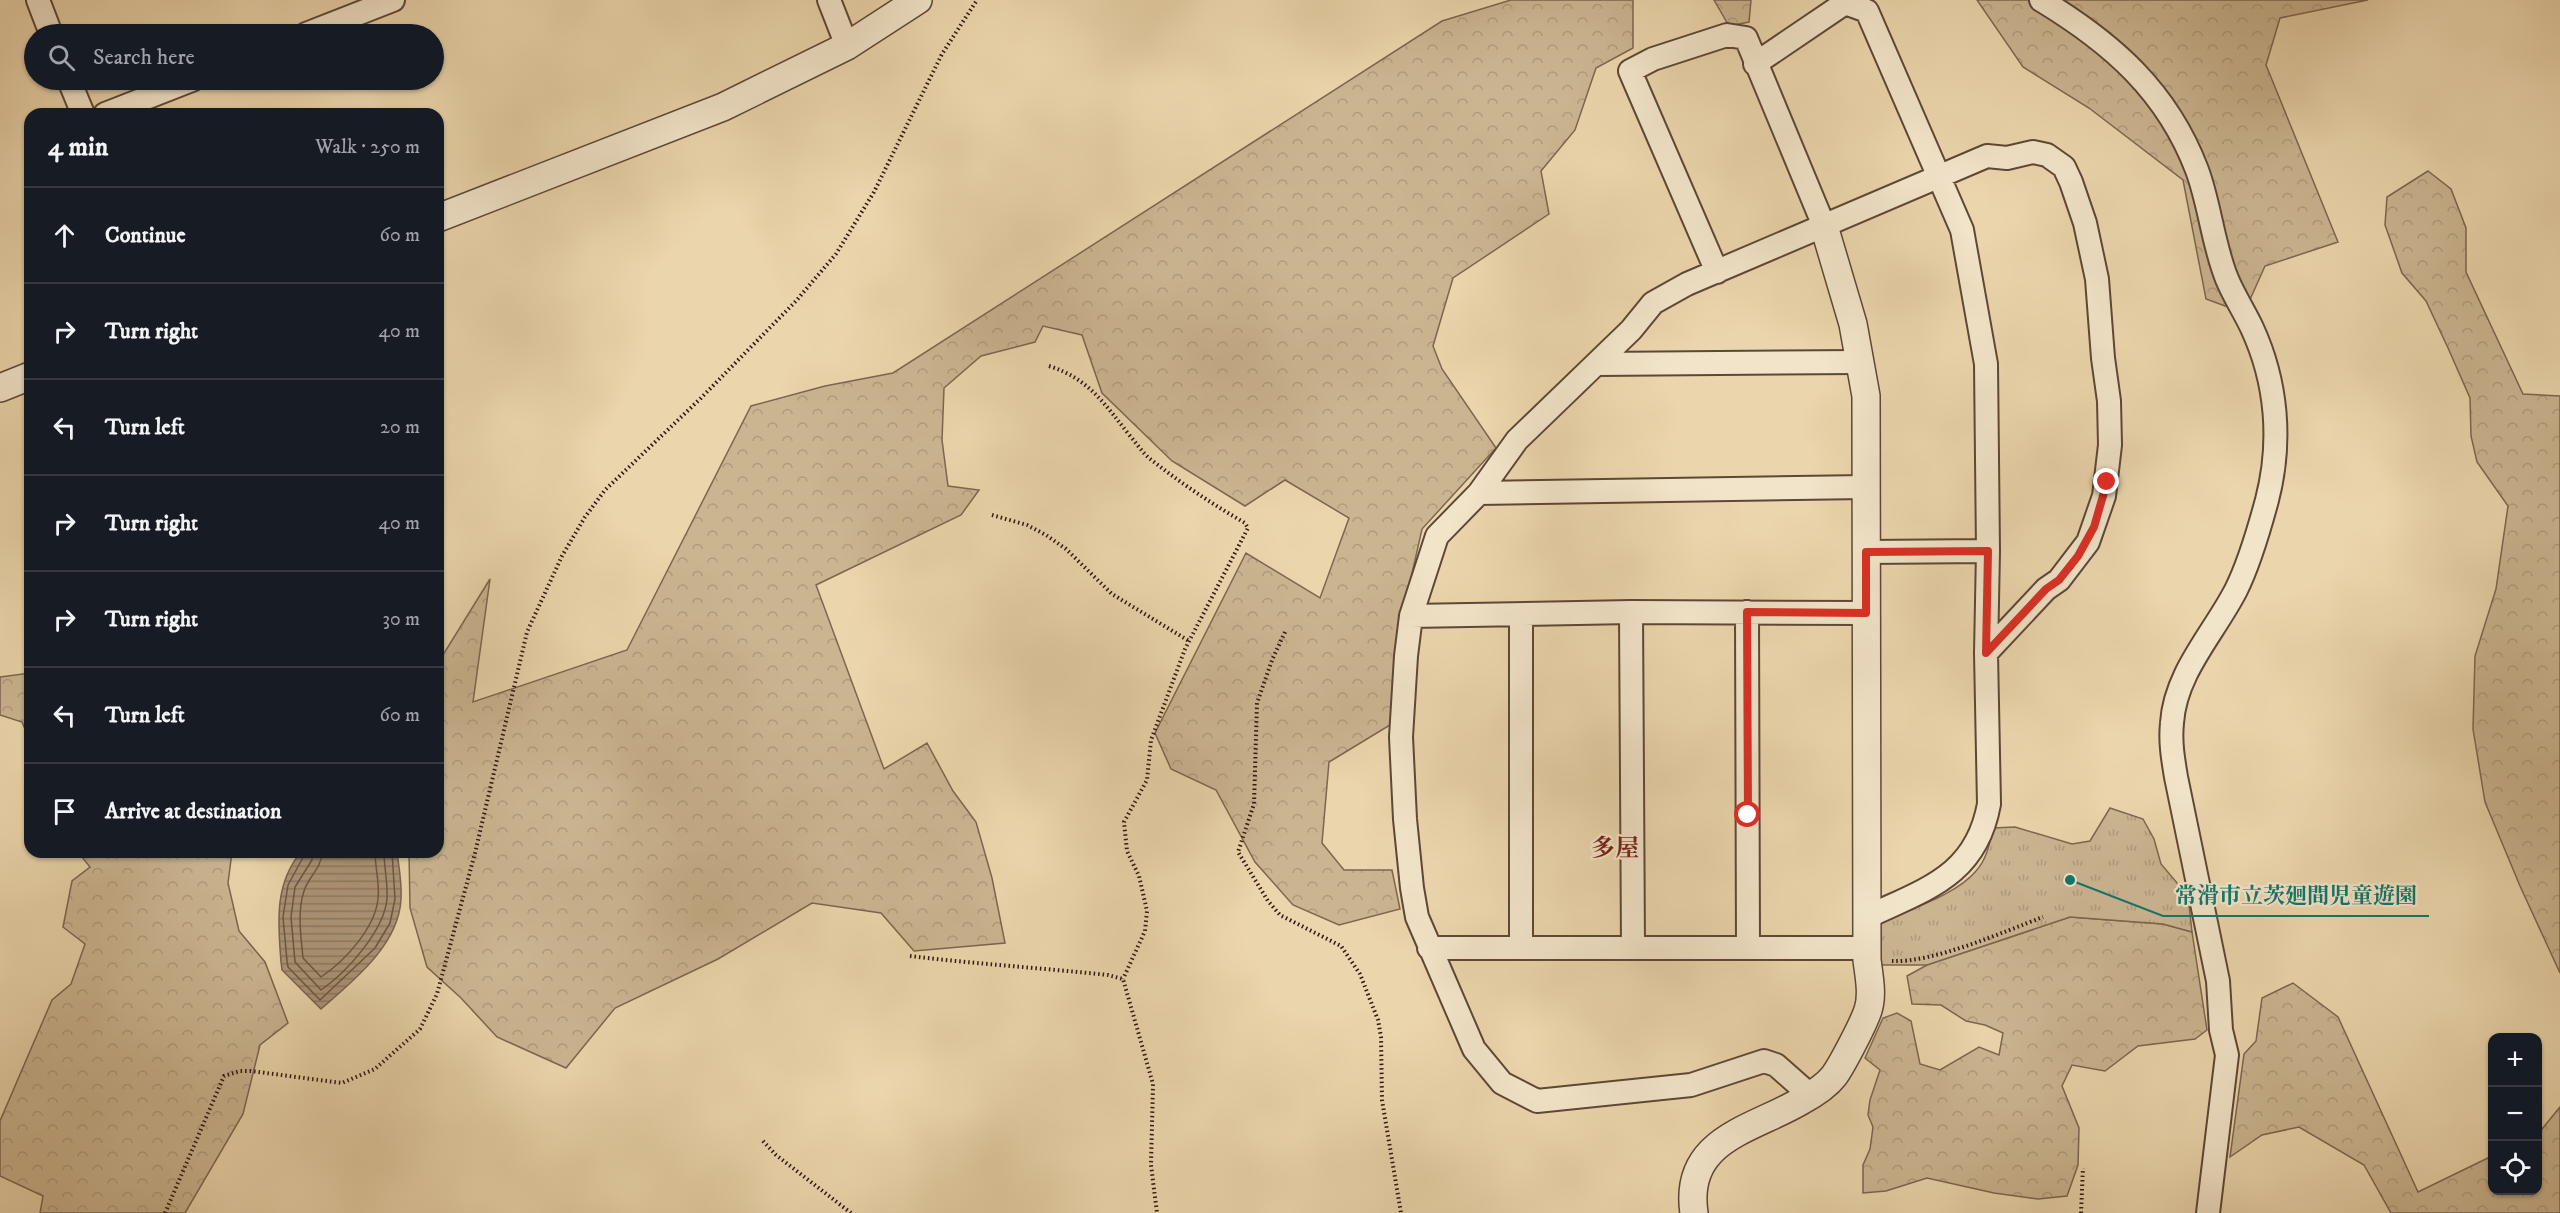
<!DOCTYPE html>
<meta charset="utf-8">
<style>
body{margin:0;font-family:"IM FELL DW Pica","Noto Serif JP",serif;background:#20242c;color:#f1f3f6}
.controls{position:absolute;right:18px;bottom:18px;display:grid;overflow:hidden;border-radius:12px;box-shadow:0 2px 4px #0004}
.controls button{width:54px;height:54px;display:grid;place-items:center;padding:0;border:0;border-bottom:2px solid #363941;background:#171b24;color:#f1f3f6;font:30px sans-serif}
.stop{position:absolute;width:18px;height:18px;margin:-14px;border:4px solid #d93025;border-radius:50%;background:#fff}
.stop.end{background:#d93025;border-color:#fff;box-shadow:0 2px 6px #0008}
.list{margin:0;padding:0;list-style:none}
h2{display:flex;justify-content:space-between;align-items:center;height:78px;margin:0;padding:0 24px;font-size:26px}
h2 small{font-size:20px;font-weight:400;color:#9ea1a6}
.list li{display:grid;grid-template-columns:39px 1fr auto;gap:18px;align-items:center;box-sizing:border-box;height:96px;padding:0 24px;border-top:2px solid #363941}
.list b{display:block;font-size:22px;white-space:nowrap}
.list em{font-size:20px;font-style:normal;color:#9ea1a6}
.icon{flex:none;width:33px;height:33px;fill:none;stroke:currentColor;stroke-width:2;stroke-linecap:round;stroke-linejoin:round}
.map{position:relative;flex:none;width:2560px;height:1213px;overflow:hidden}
.search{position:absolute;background:#171b24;box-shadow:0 2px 4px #0004;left:24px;top:24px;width:420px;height:66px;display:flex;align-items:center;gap:15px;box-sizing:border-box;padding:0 21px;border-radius:33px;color:#9ea1a6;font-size:22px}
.panel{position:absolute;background:#171b24;box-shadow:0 2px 4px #0004;left:24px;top:108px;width:420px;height:750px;border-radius:18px}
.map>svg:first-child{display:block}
.forest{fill:url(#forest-crowns);stroke:#7c6650;stroke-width:1.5}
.park{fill:url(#park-tufts);stroke:#7c6650;stroke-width:1.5}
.water{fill:url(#water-rules);stroke:#79634e;stroke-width:1.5}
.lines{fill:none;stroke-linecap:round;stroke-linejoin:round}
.shore{stroke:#6c5644;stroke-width:1.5}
.minor-casing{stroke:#5d4737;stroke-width:26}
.tertiary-casing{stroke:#5d4737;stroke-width:30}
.path{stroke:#2e1810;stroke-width:4;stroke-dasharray:1.5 3;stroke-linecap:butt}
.minor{stroke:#f2e4c9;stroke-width:22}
.tertiary{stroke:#f2e4c9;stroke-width:27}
.route{stroke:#d93025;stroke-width:8}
.labels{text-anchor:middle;stroke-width:4.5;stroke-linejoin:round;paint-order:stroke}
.quarter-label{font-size:24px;font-weight:bold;fill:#7a1f14;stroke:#f2e4c9}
.leader{fill:none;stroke:#0f766e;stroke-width:2}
.callout-dot{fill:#0f766e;stroke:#f2e4c9;stroke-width:2}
.callout-label{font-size:22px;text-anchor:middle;font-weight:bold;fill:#0f766e;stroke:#f2e4c9;stroke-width:4.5;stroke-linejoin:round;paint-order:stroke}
</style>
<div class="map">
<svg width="2560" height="1213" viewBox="0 0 2560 1213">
<defs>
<pattern id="forest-crowns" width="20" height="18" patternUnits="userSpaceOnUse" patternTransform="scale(1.5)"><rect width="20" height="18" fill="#cbb591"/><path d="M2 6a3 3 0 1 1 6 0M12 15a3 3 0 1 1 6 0" fill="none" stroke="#af9b7c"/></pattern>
<pattern id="park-tufts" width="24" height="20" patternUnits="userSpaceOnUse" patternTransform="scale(1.5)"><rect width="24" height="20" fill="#cbb591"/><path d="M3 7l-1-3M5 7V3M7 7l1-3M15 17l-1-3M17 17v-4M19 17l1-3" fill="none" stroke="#af9b7c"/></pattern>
<pattern id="water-rules" width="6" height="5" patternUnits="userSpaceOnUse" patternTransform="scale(1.5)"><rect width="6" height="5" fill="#ab9577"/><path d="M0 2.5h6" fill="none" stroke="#8c7960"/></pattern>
</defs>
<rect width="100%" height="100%" fill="#ebd5ac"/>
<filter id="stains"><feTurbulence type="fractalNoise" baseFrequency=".00333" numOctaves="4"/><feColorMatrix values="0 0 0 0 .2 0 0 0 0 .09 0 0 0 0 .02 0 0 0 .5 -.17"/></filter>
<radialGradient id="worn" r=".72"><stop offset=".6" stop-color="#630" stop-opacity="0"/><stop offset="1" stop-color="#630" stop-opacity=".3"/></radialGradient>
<path class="forest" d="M1511,0h122v48l-37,20 -21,62 -34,41 8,43 -96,64 -20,68 9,23 54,79 -74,81 -21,93 -11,103 -61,37 -7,81 22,27h48l8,39 -61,16 -46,-20 -38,-43 -39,-72 -45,-21 -16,-36 91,-180 74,45 29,-80 -64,-38 -40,26 -73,-45 -70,-68 -20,-58 -39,-9 -8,16 -54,14 -37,32 -2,52 6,46 31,4 -18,25 -145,70 68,184 43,-26 26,48 23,31 16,56 13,65 -91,8 -33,-38 -69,-10 -94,56 -103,49 -49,60 -69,-31 -36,-39 -34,-31 -17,-59 -1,-56h29v-189l52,-84 -17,123 154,-52 124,-244 74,-20 68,-13 549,-352z
M1714,0h37l-2,22 -20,4z
M1977,0h391l-88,18 -14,47 72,177 -73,24 -21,47 -38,-14 -23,-119 -94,-72 -66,-41z
M2428,171l23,18 15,39v44l57,122 37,2v577l-40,-87 -35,-84 -12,-73 2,-73 21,-67 12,-83 -31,-44 -6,-26 -1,-38 -22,-50 -22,-47 -24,-28 -17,-48 2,-28z
M30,673v68l-8,-19 -22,-7v-38z
M78,852h154l-4,31 11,48 26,31 23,61 -28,22 -17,69 -58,99h-145l3,-17 -43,-20v-55l52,-121 19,-16 14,-40 -22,-17 9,-46 18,-14z
M2070,917l93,7 29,8 15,98 -12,9 -57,7 -33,25 -33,-6 -10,21 17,42 -1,37 -11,31 -29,3 -44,-6 -67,-15 -41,13 -23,2v-28l7,-16 3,-22 -5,-12 2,-15 10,-30 -15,-12 18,-40 14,-5 14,8 9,43 20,6 39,-23 20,8 4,-22 -18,-8 -19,-4 -25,-16 -29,-1 -5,-28 20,-11z
M2293,983l45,34 80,175 74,-36v34h46v-56l22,-27v106h-169l-27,-48 -65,-38 -37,8 -32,22 14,-103 12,-13 6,-43z"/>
<path class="park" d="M2110,808l33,11 11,20 7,25 27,32 4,36 -29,-8 -93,-7 -143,48h-51v-35l6,-8c28,-13 74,-27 94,-51 11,-12 14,-29 17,-43l22,-1 57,17 18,-3z"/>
<path class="water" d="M301,852h96c2,15 5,31 4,47 -2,46 -48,82 -80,110l-39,-39 -1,-8c-3,-39 -7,-78 20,-110z"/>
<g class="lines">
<path class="shore" d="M306,852l-18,33 -5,32 4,44 1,6 32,33 55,-52 15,-25 5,-24 -3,-47
M313,852l-1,8 -17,27 -4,30 4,45 26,28c25,-17 64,-60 66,-92 1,-15 -3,-31 -3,-46
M322,852c0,16 -14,25 -18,39 -7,21 -3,46 -1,67l18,19c24,-16 54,-49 57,-78 2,-15 -3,-32 -3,-47"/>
<defs>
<path id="minor" d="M38,0l13,34
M829,0l18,46
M2041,0c71,43 126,91 156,170 13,35 16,75 30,109 7,17 17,32 25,49 25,54 30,114 15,172 -7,26 -19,66 -31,90 -22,43 -61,83 -64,133 -2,19 1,36 4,54l42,204 3,49 6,25 -19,158
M306,34l87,-34
M1755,64l90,-61 22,8 95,219 24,134 2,187 -2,102 3,151c-13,72 -63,85 -122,113
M69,80l14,34
M105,114l87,-34
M1717,272l-87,-201 23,-12 74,-24 19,3 78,188
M1597,364l263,-2
M1479,493l387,-6
M1866,552l122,-1
M1631,612l2,334
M1747,612l1,335
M1521,615v332
M1411,616l220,-4 235,1
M1429,948h439
M1810,1095l-34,-30 -12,-4 -73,24 -154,16 -35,-18 -28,-34 -57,-132 -5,-29 -7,-69 -4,-82 5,-81 5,-40 26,-80 42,-43 38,-53 114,-110 22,-27 34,-19 300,-128 20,2 26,-6 14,3 17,12 7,15 14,41 12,56 6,79 6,43 1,44 -6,51 -16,46 -29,38 -13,9 -60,64"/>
<path id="tertiary" d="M438,218l285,-111 124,-61 71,-46
M0,388l30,-12
M1694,1213c-11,-74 58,-83 107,-112 11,-6 26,-16 33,-25 8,-11 30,-53 34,-66 5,-15 1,-34 -1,-50l-1,-564 -13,-72 -29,-98"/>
</defs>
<use href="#minor" class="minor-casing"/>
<use href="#tertiary" class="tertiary-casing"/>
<path class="path" d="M1049,366c41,13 56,39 82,71 6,7 11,15 18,21 30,24 63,46 96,65l3,5 -63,121 -34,91 -4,40 -23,42 3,29 12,25 8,35 -2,20 -22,48
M992,515l35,10 19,10 20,14 46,45 77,47
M1285,632l-13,28 -15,43 -3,101 -16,48 30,49 12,14 61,31 19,28 18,46 3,17 1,63 19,113
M910,956c66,8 132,12 198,19l15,4 30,105 -2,81 6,48
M1892,961c41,2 111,-29 151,-44
M763,1141l13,14 75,58
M165,1213l59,-137 16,-5h11l91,12 33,-14 45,-40 17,-35 38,-141 52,-221 35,-76 23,-39 20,-27 96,-92 95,-97 40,-47 38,-62 68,-138 35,-54
M2081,1213l2,-45"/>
<use href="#minor" class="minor"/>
<use href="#tertiary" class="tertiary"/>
</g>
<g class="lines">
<path class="route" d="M1748,815l-1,-203 119,1v-61l122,-1 -2,102 60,-64 13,-9 19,-24 16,-29 13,-45"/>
</g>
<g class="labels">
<g class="quarter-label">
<text x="1615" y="856">多屋</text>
</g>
</g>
<path class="leader" d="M2070 880L2163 916H2429"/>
<circle class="callout-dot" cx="2070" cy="880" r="6"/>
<g class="callout-label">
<text x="2296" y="903">常滑市立茨廻間児童遊園</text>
</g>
<rect width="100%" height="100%" filter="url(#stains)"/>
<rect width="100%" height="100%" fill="url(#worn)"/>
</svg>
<div class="controls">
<button>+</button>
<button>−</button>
<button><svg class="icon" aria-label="locate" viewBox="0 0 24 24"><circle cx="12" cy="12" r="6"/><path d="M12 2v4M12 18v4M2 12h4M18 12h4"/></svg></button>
</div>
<div class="stop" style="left:1748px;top:815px"></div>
<div class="stop end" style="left:2107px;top:482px"></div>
<div class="search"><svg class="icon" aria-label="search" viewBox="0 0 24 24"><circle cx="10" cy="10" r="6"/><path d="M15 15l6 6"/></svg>Search here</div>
<section class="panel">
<h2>4 min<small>Walk · 250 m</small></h2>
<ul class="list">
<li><svg class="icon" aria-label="ahead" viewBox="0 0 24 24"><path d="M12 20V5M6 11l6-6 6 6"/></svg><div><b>Continue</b></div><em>60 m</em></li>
<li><svg class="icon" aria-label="right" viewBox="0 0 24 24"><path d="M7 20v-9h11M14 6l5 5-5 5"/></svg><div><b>Turn right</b></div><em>40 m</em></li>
<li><svg class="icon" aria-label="left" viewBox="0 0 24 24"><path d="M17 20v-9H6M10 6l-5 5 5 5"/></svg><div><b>Turn left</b></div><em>20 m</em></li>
<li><svg class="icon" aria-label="right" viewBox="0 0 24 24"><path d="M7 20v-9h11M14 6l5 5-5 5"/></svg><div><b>Turn right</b></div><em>40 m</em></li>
<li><svg class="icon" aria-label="right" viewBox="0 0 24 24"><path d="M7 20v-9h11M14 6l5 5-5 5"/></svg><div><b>Turn right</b></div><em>30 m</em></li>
<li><svg class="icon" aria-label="left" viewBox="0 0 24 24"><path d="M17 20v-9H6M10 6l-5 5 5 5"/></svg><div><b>Turn left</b></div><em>60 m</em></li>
<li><svg class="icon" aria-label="arrive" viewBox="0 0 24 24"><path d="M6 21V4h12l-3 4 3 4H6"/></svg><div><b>Arrive at destination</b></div></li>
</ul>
</section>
</div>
